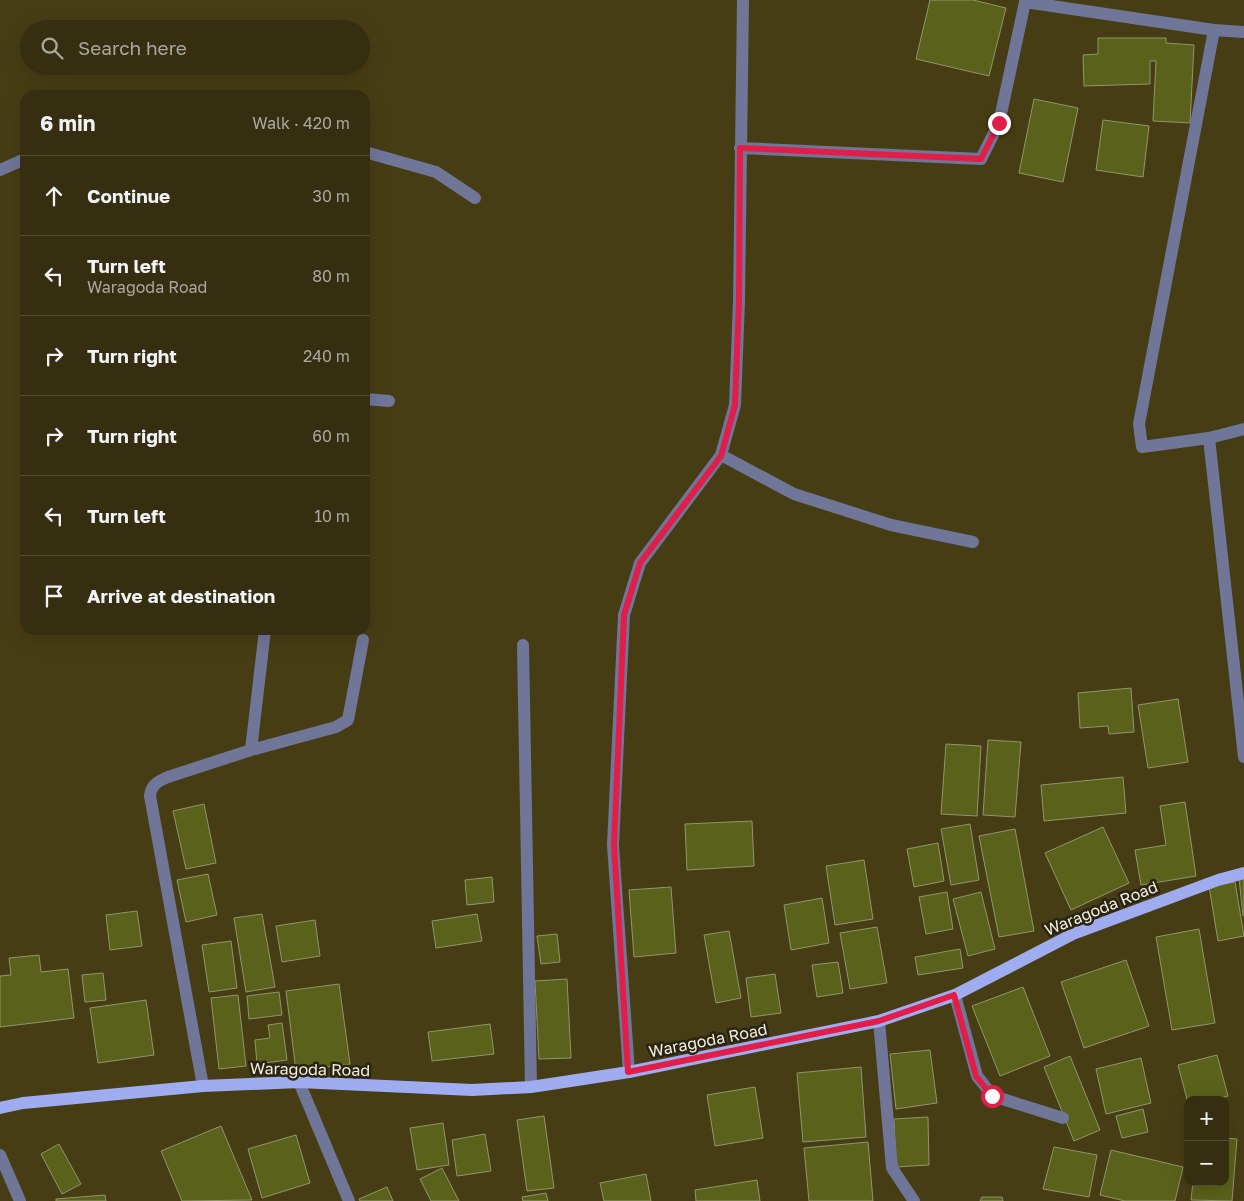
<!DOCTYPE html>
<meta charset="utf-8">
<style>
body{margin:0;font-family:"Golos Text",sans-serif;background:#3d3619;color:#f1f3f6}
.controls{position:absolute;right:15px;bottom:15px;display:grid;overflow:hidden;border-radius:10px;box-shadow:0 5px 20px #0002}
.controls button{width:45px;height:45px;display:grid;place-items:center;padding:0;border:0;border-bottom:1px solid #4f4a30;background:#352e10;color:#f1f3f6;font:25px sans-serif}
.stop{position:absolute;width:15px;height:15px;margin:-11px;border:4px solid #e11d48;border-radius:50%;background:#fff}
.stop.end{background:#e11d48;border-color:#fff;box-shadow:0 1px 5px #0008}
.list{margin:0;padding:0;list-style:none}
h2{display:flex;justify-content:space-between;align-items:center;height:65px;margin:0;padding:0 20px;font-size:21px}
h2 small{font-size:16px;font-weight:400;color:#aaa89f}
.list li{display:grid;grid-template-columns:32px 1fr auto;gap:15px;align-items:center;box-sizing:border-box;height:80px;padding:0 20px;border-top:1px solid #4f4a30}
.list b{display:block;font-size:19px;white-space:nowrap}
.list p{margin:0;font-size:16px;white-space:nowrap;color:#aaa89f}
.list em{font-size:16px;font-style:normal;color:#aaa89f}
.icon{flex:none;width:28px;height:28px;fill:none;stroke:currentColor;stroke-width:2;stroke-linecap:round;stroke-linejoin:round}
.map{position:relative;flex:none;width:1244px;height:1201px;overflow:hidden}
.search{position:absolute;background:#352e10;box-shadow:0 5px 20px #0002;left:20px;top:20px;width:350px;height:55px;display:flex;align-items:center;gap:12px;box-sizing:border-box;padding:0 18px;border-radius:28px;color:#aaa89f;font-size:19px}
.panel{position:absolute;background:#352e10;box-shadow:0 5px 20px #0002;left:20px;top:90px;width:350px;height:545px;border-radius:15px}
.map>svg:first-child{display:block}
.building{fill:#59611a;stroke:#90966d}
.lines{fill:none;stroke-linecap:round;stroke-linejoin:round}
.street{stroke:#6f7698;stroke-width:12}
.primary{stroke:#9facf0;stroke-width:12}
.route{stroke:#e11d48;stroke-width:6}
.labels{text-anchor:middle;stroke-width:5;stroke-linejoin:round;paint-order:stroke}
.street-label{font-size:16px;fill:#f4efd9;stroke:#292413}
</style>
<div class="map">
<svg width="1244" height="1201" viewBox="0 0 1244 1201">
<rect width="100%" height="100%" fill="#473d15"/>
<path class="building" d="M930,0h43l33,8 -17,68 -73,-17z
M1098,38h68v5l28,2 -4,78 -37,-2 3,-60h-6v23l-66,2 -1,-31 15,-1z
M1034,99l44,9 -15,74 -44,-9z
M1103,120l46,6 -6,51 -47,-7z
M1131,688l3,44 -25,2 -1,-8 -28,2 -2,-35z
M1178,699l10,63 -40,6 -10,-63z
M988,740l33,2 -6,75 -32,-2z
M946,744l35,2 -4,70 -36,-2z
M1123,777l3,36 -82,8 -3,-36z
M1185,802l11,74 -55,9 -6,-35 31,-5 -6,-39z
M204,804l12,59 -30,6 -13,-58z
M752,821l2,45 -67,4 -2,-46z
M970,824l9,56 -28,5 -10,-56z
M1103,827l26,56 -58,27 -26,-57z
M1015,829l19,102 -35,6 -20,-101z
M938,843l6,38 -30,6 -7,-38z
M864,860l9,59 -38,6 -9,-59z
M208,874l9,41 -31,7 -9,-42z
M492,877l2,25 -27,3 -2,-25z
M1244,877v39h-1l-4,-38z
M1235,882l9,54 -26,5 -9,-55z
M671,887l5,66 -42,4 -5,-67z
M947,892l6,37 -27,5 -7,-37z
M981,892l14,57 -27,7 -15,-57z
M822,898l7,45 -38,7 -7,-45z
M137,911l5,35 -32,4 -4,-35z
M262,914l13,73 -29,5 -12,-74z
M477,914l5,27 -46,7 -4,-27z
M315,920l5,36 -38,6 -6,-36z
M877,927l10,56 -37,6 -10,-56z
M1199,929l16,94 -43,7 -16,-93z
M729,931l12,67 -25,5 -12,-68z
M557,934l3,28 -19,2 -4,-28z
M231,941l6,47 -28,4 -7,-47z
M960,949l3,19 -45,7 -3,-18z
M39,955l2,17 27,-3 6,49 -74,9v-51l11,-1 -2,-17z
M1126,960l23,66 -65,22 -23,-66z
M838,962l5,31 -26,4 -5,-32z
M103,973l3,27 -21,2 -3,-27z
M775,974l6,39 -30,4 -5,-39z
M567,979l4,79 -32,1 -4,-78z
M339,984l11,80 -54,7 -10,-80z
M1023,987l27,69 -50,20 -28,-70z
M279,992l3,23 -33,4 -2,-23z
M238,995l8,71 -27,3 -8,-71z
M146,1000l8,55 -56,8 -8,-55z
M282,1023l5,37 -30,4 -2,-24 15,-2 -2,-13z
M490,1024l4,30 -62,7 -4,-29z
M930,1050l7,53 -41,6 -6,-55z
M1217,1055l11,41 -15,4h-25v3l-10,-38z
M1070,1056l30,74 -26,11 -30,-74z
M1141,1058l10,45 -45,11 -10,-45z
M861,1067l5,70 -63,5 -6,-69z
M755,1087l8,51 -48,8 -8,-51z
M1143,1109l5,23 -26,6 -6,-22z
M544,1116l10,72 -27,3 -10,-71z
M928,1117l1,48 -33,2 -2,-48z
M443,1123l6,42 -32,5 -7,-42z
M221,1126l31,74 -70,1 -21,-50z
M485,1134l6,37 -34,5 -5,-36z
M296,1135l14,48 -48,15 -14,-49z
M1225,1138l12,1 -5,62 -41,-1 2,-18h32z
M868,1142l5,59h-64l-5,-53z
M59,1144l22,40 -19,10 -21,-40z
M1054,1147l43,8 -8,42 -46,-8z
M1111,1150l72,17 -8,34h-50l-25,-6z
M442,1168l17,33h-28l-11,-22z
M646,1174l5,27h-47l-4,-18z
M757,1180l3,21h-64l-1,-11z
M387,1187l6,14h-33l-1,-2z
M546,1193l2,8h-25l-1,-4z
M105,1195l1,6h-50v-2z
M982,1197h20l1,4h-23z"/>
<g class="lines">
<path class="street" d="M1214,30l-75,394 3,23 67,-9 35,319
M740,148l241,11 18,-36 26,-121 189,28 30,2
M365,152l71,20 39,26
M0,170l25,-11
M365,399l24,2
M1209,438l35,-9
M721,455l73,39 97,31 82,17
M523,645l8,442
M251,750l14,-120
M955,995l22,81 16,20 70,22
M879,1021l13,147 22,33
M629,1072l-16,-227 11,-230 16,-52 81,-108 14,-50 4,-104 4,-301
M299,1082l50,119
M203,1086l-53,-290c1,-11 8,-15 18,-19l83,-27 85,-23 12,-7 15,-80
M0,1155l20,46"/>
<path class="primary" d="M0,1108l23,-5 180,-17 96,-4 173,8 59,-3 98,-15 250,-51 76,-26 118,-61 145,-54 26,-7"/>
</g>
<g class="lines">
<path class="route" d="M992,1096l-16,-20 -22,-81 -75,26 -251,51 -14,-227 10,-230 16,-52 81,-107 14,-51 4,-104 1,-153 241,11 18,-36"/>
</g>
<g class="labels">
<g class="street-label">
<text transform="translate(1101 908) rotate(-22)" y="6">Waragoda Road</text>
<text transform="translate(708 1040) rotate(-11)" y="6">Waragoda Road</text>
<text transform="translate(310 1069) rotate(1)" y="6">Waragoda Road</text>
</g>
</g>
</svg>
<div class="controls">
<button>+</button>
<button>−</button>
</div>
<div class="stop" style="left:992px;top:1096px"></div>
<div class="stop end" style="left:999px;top:123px"></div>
<div class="search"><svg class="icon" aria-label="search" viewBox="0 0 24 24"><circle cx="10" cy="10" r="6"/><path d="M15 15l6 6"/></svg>Search here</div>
<section class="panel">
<h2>6 min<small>Walk · 420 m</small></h2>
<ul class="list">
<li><svg class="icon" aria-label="ahead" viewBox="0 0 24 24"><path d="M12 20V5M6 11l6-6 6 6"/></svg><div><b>Continue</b></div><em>30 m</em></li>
<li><svg class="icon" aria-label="left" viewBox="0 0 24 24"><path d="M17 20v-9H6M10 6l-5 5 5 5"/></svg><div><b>Turn left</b><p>Waragoda Road</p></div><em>80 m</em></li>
<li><svg class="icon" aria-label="right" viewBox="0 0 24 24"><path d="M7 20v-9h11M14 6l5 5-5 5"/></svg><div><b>Turn right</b></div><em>240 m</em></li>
<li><svg class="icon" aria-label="right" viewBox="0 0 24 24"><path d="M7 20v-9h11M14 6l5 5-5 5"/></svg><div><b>Turn right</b></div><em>60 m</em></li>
<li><svg class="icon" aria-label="left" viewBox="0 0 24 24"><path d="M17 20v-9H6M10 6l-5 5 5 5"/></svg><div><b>Turn left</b></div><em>10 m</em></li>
<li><svg class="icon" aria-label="arrive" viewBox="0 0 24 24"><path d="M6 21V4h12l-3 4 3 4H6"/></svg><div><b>Arrive at destination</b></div></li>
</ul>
</section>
</div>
